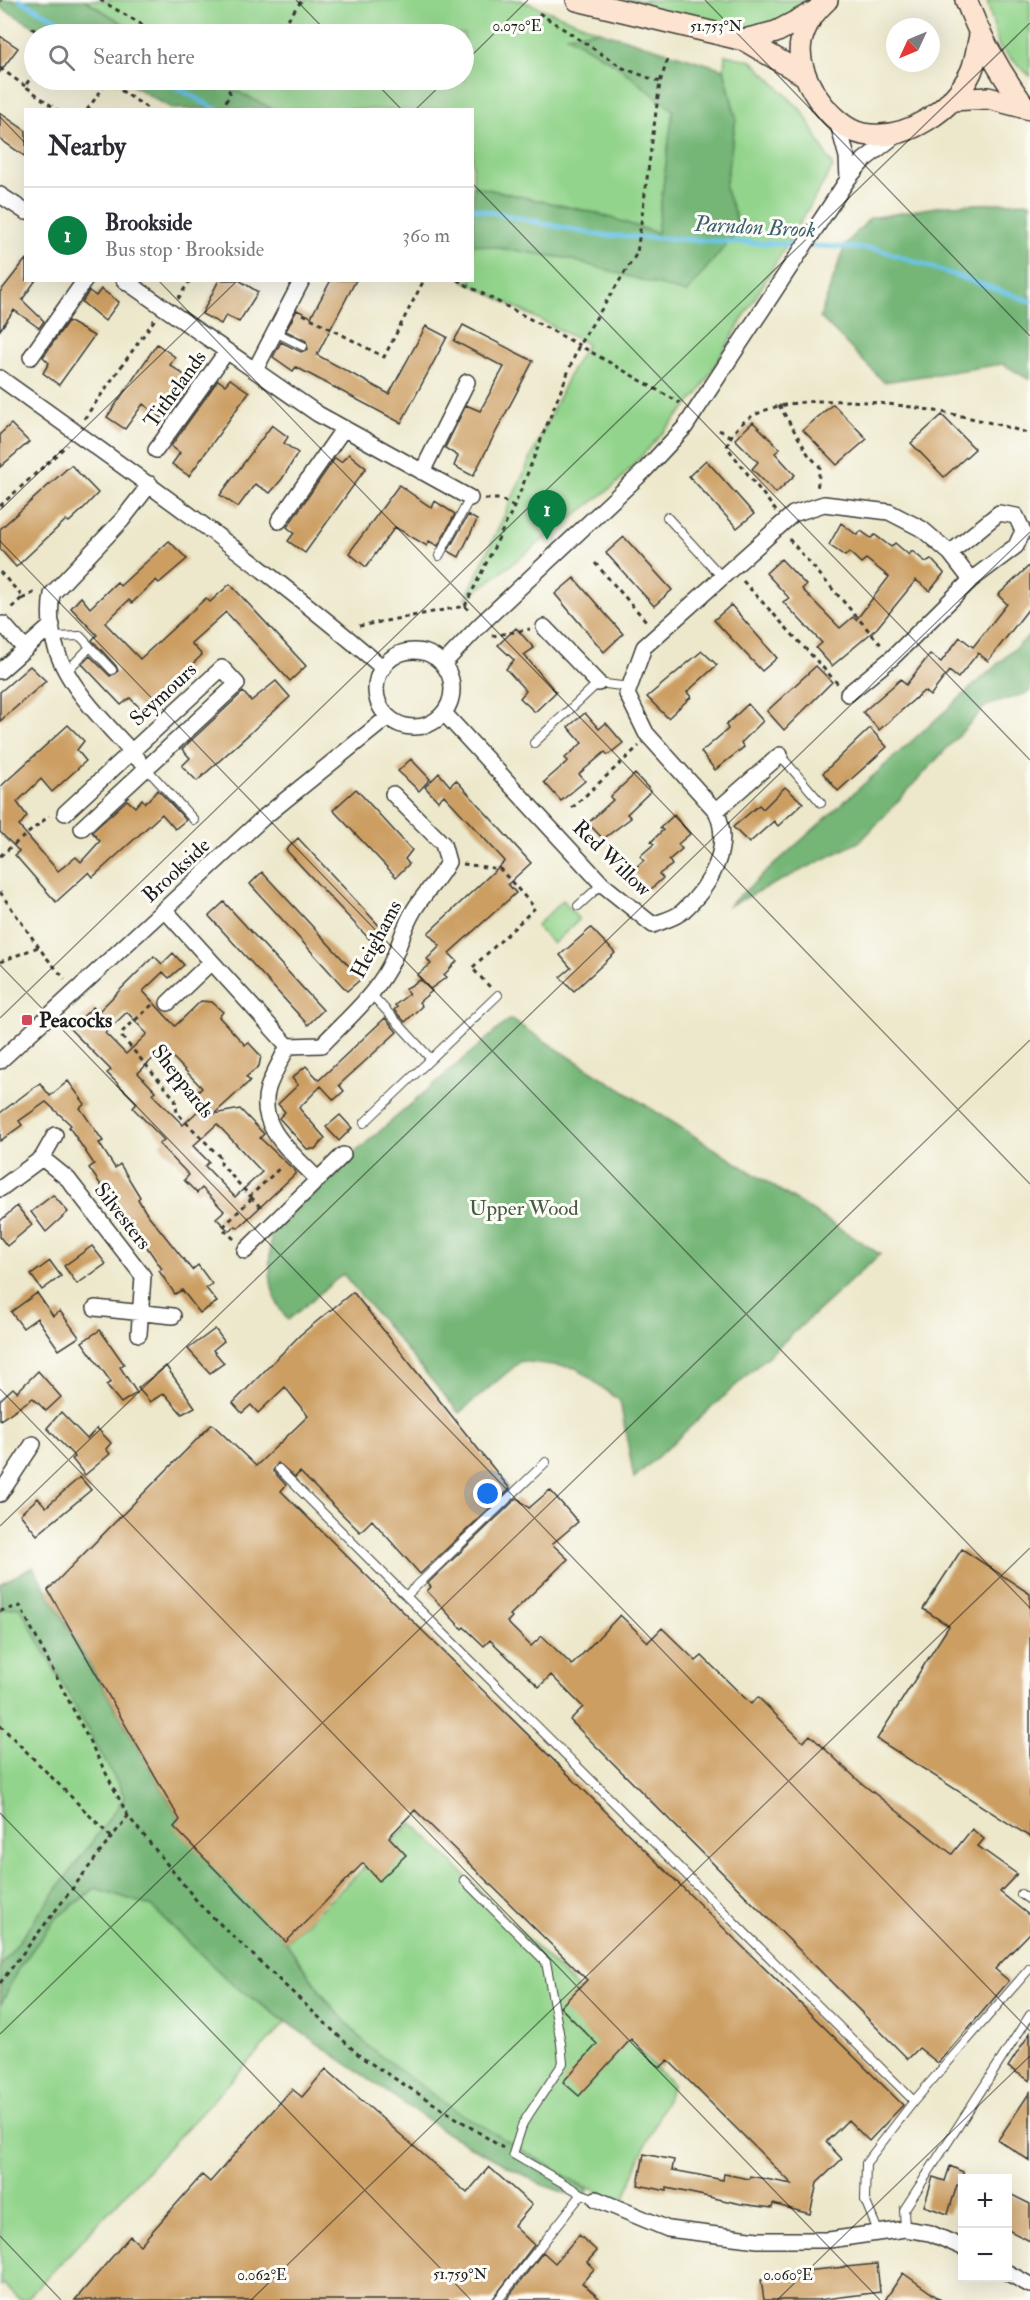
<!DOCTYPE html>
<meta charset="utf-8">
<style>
body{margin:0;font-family:"IM FELL Double Pica",serif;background:#f2f2f3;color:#2b2b33}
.controls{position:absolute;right:18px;bottom:18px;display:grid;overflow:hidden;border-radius:0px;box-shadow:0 6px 24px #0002}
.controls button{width:54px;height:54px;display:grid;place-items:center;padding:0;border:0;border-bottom:2px solid #e1e1e2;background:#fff;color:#2b2b33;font:30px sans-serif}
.compass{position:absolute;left:886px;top:18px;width:54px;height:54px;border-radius:50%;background:#fff;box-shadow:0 6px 24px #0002;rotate:226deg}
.you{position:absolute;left:488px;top:1494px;width:21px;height:21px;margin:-15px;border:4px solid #fff;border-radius:50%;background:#1a73e8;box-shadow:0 0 0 9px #1a73e833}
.badge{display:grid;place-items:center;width:39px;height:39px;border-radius:50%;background:#0b8043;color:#fff;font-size:20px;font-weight:700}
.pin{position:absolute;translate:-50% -50px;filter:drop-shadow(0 2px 3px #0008)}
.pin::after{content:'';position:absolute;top:32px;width:21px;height:18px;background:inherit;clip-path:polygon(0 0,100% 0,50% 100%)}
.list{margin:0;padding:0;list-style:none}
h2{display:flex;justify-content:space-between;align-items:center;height:78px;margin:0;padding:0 24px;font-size:26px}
h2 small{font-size:20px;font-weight:400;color:#7c7c81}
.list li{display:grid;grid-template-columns:39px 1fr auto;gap:18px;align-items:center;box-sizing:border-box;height:96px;padding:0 24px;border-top:2px solid #e1e1e2}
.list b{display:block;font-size:22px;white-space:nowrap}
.list p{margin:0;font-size:20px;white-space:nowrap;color:#7c7c81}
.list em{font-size:20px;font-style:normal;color:#7c7c81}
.icon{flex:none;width:33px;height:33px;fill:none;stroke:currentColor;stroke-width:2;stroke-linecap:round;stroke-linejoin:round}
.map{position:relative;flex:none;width:1030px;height:2300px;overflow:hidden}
.search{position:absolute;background:#fff;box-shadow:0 6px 24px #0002;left:24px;top:24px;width:450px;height:66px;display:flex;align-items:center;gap:15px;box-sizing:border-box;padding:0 21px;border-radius:33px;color:#7c7c81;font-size:22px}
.panel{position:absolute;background:#fff;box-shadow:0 6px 24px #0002;left:24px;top:108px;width:450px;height:174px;border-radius:0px}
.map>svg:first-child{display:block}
.green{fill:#92d48b;stroke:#577854;stroke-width:1.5}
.forest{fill:#75b677;stroke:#48694a;stroke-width:1.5}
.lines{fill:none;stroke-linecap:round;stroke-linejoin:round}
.stream{stroke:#6cc4e9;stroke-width:5}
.building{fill:#cc9e62;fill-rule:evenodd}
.service-casing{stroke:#3b3b36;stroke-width:10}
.minor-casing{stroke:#3b3b36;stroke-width:18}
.secondary-casing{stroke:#3b3b36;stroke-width:24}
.path{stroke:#3b3b36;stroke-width:3;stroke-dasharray:4.5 4.5;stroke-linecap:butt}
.service{stroke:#fff;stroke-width:8}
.minor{stroke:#fff;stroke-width:15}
.secondary{stroke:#fde4d0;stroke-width:21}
.ticks{fill:none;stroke:#1c1c1c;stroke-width:1.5;stroke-opacity:0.45}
.poi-dot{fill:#d1495b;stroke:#fdfcf7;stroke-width:2}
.labels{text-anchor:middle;stroke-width:6;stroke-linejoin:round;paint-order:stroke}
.street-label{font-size:21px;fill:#1c1c1c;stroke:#fdfcf7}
.poi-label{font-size:21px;font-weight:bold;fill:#1c1c1c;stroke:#fdfcf7;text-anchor:start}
.park-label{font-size:21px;fill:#455c43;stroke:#fdfcf7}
.water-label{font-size:22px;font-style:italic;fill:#3c5f6e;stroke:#fdfcf7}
.ticks-label{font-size:15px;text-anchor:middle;fill:#1c1c1c;stroke:#fdfcf7;stroke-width:6;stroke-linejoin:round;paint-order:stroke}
</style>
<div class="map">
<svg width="1030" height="2300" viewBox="0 0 1030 2300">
<rect width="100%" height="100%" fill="#fdfcf7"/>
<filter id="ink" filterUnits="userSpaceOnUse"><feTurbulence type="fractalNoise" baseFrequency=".0167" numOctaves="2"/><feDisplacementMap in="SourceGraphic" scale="12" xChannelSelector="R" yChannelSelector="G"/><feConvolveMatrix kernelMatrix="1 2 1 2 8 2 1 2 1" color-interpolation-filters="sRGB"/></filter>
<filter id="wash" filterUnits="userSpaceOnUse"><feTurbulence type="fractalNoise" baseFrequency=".008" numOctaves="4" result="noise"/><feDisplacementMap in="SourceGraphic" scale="24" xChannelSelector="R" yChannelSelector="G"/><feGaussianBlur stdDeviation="1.35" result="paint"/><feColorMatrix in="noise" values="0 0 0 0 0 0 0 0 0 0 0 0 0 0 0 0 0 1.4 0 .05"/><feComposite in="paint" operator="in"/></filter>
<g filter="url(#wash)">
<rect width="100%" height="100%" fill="#ede8cb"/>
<path class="green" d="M85,0h435l79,31 -32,4 48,29 58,46 -16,124 -61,-21 -123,-27 -1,-76 -199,-1 -59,-29h250v-46h-324z
M625,0h181c-41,53 -114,20 -167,7z
M987,0h43v76l-31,-29z
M725,55l27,6 51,51 30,55 -135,227 -82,90 -151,116 105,-227 17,-29 -123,-63 8,-1 1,-36 92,14 175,-30 -15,-40 11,-70 -12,-49z
M563,900l16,20 -26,24 -17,-18z
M20,1606l105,191 -125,170v-358z
M412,1822l261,263 -33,72 -16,44c-75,-24 -146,-72 -209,-120 -16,-11 -34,-22 -47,-35 -33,-31 -57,-68 -82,-104z
M96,1888l55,18 82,79 53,37 -260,278h-6l-17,-16 -3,2v-280l18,-37 37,-50z"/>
<path class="forest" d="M0,0h85l55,34h-92l-48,-27z
M599,31l125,38 12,49 -11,70 15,40 -54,65 -121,-35 -92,-14v-58l123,27 61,20 16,-123 -58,-46 -49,-29z
M123,80h91l59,29h-100z
M1030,202v178l-27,-16 -119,18 -64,-65 25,-72 25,-27 78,-13z
M1030,635v57l-44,14 -125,135 -134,66z
M510,1019l370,235 -246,224 -14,-77 -44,-33 -55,-7 -62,52 -116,-139 -55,46c-23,-26 -19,-63 -16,-96z
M33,1567l147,253 106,122 39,57 44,48 78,58 140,84 -2,11 -45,-16 -92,-50 -215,-149 -82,-79 -56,-18 -40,31 -37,50 -18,37v-39l125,-170 -105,-190 -20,2v-25z"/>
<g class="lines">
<path class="stream" d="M20,0l63,34
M164,80l53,30
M472,208l126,27 280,14 152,52"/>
</g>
<g id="blocks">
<path class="building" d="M0,36l18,12 -18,24z
M0,113l26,18v26l-26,-18z
M26,259v21h10l-14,20 22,21 -5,7 -25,-18 -14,20v-38z
M219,280h20l19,12 -19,30 -13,-7 -5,9 -19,-10z
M331,280h25l-39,75 72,39 37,-68 21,11 -46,86 -105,-56 -3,4 -20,-14 8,-15 20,10 7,-3 -2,-8 -20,-10 11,-21 14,7z
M101,289l18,13 -14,19 -23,-19 7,-11 7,5z
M68,321l26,15 -35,49 -16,-12 6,-10 -6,-6z
M463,325l70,36 -60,115 -19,-10 4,-10 -13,-8 21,-43 14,6 24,-44 -50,-26z
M157,344l18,13 -5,8 23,16 -28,39 -22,-16 -18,25 -18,-12z
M230,379l19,13 -60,84 -17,-12 8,-11 -9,-7 47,-66 7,5z
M833,404l34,35 -30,26 -34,-35z
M942,415l33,34 -31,28 -33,-34z
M753,422l27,27 -5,4 20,22 -19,18 -24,-24 6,-7 -23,-23z
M11,424l18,18 -29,25v-33z
M272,425l16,12 -4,6 14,10 -16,26 -12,14 -15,-9 -17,23 -18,-12z
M349,454l17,14 -61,85 -17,-12 6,-8 -7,-6 48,-69 6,4z
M706,460l48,54 -17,14 -48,-52z
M71,465l27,28 -17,18 -12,11 -3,-2 -50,47 -16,-18v-20z
M399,485l33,23 3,-7 20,13 -17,32 -9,-5 -2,5 -32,-19 -29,40 -17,-14z
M468,515l9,5 -18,37 -11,-6z
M841,523l16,12 4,-4 10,7 4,-3 16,12 4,-4 14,12 3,-4 14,11 5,-3 13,14 -14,18 -14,-11 -39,48 -45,38 -16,-18 6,-5 -39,-41 6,-4 -23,-25 15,-14 25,26 -4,4 38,39 13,-11 3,3 33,-43 -23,-18 -5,4 -12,-11 -4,4 -16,-11z
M624,537l48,53 -18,16 -48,-53z
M169,541l18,18 -28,24 -3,-3 -24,23 -3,-3 -24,23 35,36 66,-61 4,4 20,-18 76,82 -16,15 -64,-69 -35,31 11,12 -35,33 -25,22 -12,-12 -9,7 -39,-41 8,-8 20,20 8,-5 -2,-5 -24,-26 5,-5 -26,-27 10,-11 9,11 27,-26 3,4z
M1030,565v42l-42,54 -10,-8 -20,25 -9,-7 -19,25 -6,-5 -45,39 -16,-18 38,-33 5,6 24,-31 11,8 19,-25 13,10 34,-43 -9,-9z
M574,578l49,56 -19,18 -49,-58z
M731,605l46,53 -15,13 -48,-51z
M516,628l18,20 -10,7 32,37 -21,20 -15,-14 6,-7 -20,-22 8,-9 -16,-15z
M702,651l15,14 -30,27 4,5 -23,21 -21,-21z
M30,666l16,15 -46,40v-29z
M816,666l16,16 -48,48 -17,-19z
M276,681l14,16 -93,84 -15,-15 8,-8 -8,-9 61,-57 8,9z
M748,704l15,17 -22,22 3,4 -29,23 -14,-18 27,-23 -2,-4z
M585,713l14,16 7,-6 17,20 -15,12 -3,-3 -26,22 6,7 -24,20 -17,-19 24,-21 -3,-3 17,-15 -14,-16z
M68,725l16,16 -7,9 9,11 -34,31 -11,-13 -24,23 10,14 -8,10 39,45 18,-14 5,5 19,-21 -8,-9 35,-32 8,7 7,-8 3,4 13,-13 28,30 -11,9 -13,-15 -69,63 -4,-5 -33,30 -41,-47 4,-4 -19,-19v-45z
M870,728l17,19 -49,44 -15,-18z
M411,759l19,20 -11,12 -21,-20z
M439,773l11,13 6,-6 75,83 -23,21 8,9 -67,60 8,8 -13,14 3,2 -17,12 -13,-14 14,-11 -4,-5 13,-13 -12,-13 77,-72 -61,-66 -6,6 -13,-14z
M635,774l16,17 -24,23 4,4 -28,21 -15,-16 25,-23 -3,-3z
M785,787l18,16 -25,23 -4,-5 -25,22 -16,-16 26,-22 4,4z
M356,789l56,61 -7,9 4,5 -13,13 -63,-67z
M674,815l16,19 -12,10 4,5 -13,11 3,5 -13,9 4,4 -13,12 -18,-19 12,-11 -4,-4 14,-12 -3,-2 12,-12 -3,-2z
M298,838l86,93 -12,11 -86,-92z
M262,872l99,107 -14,12 -97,-107z
M224,902l99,108 -15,15 -99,-109z
M591,928l24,25 -41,38 -14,-14 11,-9 -11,-13z
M173,953l11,12 -15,13 -6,-6 -20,19 32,35 26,-25 11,1 11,10 -4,5 26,28 3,-3 13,14 -2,10 -13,11 4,4 -36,33 26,-5 24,25 -4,4 35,33v3l-57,54 -2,-2 -7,5 -13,-13 8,-7 -22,-23 -5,5 -13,-13 5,-5 -30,-31 5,-4 -31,-32 4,-5 -30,-30 4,-3 -41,-41 23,-22 5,5 56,-56 8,8zM127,1012l20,22 -21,20 -21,-21zM164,1048l38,40 -9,9 10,9 -20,19 -31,-31 3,-3 -17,-18zM217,1124l45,48 -27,25 -30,-31 4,-4 -16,-16z
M420,980l12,11 -13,11 3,4 -17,16 -11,-12 3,-3 -2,-2 14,-11 -4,-5z
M385,1018l12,14 -58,53 5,6 -10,9 -13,-14 -22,22 26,30 -10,11h-8l-28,-31 6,-6 -7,-8 20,-19 -6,-7 14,-12 13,14z
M68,1081l17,23 -5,4 23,33 -4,2 16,25 5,-4 20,33 -2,2 7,12 47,59 6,-5 14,19 -6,4 11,14 -17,11 -18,-23 -7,4 -16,-23 3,-2 -55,-80 -2,2 -16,-23 5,-4 -25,-37 2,-2 -25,-23 -27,19 3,4 -22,16v-28l40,-30 10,13z
M340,1115l12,13 -13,13 -13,-14z
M53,1195l15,17 -22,20 -15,-20z
M17,1206l15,19 -25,21 -7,-9v-16z
M92,1246l14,18 -29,20 -13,-18z
M50,1261l11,15 -19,14 -11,-15z
M353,1292l157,197 -90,85 -48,-54 -12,12 -60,-60 -5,5 -17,-14 -5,8 13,14 -5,6 622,614 -34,36 -21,-21 -22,22 16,17 -25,24 -7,31 -37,-10 -1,4 -31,-4 -74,-16v3l-29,-6 6,-31 30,6 -2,10 22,4 29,6 1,-6 25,5 1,-3 42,8 -124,-124 -8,8 -29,-29 -52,57 -16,-14 34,-38 -37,-37 27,-27 -172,-170 -26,27 17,18 -27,26 -16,-18 -77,79 -112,-115 6,-7 -132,-230 164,-166 44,42 52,-50 -23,-29 -27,26 -7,-8 -9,8 -9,-10 67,-68z
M37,1293l16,23 7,-5 19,26 -20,13 -22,-32 -14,10 -12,-16z
M215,1329l9,12 -11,9 11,13 -14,10 -22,-24z
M100,1330l24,34 -4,3 17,26 -16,10 -15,-18 5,-3 -29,-40z
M166,1366l29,41 -13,7 -18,-21 -14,9 -12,-14z
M38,1371l23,26 -15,14 -13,-13 -33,22v-20l13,-12 4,4z
M61,1412l26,27 10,-11 14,15 -5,6 4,5 -25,21 -13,-16 3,-2 -28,-29z
M80,1477l11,13 -54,45 -17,-21 18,-16 8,9z
M550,1490l28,32 -26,22 16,15 -58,56 2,2 -5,5 24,24 11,-10 30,29 48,-50 28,27 14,-14 34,33 6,-5 49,48 7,-7 45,45 7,-7 50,47 92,72 20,-25 12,10 -6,7 39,28 -17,18 30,24v17l-35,36 14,12 -71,82 -19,-15 -11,11 -338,-339 13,-13 -32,-32 -12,12 -49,-47 -6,6 -20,-19 -2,2 -35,-38 4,-4 -3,-4 89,-85 12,10z
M962,1549l68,45v243l-153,-98 72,-113 -26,-17z
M1030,2033v48l-22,-14z
M326,2069l141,124 22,-26 43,38 -18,21 20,19 -42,55h-417l55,-64 10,9 62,-70 8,7 82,-93 10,8z
M1030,2092v69l-32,-21z
M950,2166l13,6v14l-6,-1 -9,29 -24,-8 9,-29 12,4z
M1008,2193l22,11v37l-22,-11z
M579,2235l18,16 -10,11 7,7 -12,14 19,17h-95l37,-48 12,11z
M877,2264l3,28 -62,8h-54l-3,-20 32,-3v-5z
M903,2273l38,27h-56z"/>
</g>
</g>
<g filter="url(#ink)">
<use href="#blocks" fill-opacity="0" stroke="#3b3b36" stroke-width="1.5"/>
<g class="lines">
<defs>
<path id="service" d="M275,332l28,14
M667,517l55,60
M439,556l31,-58
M54,637l26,-1 32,34
M66,672l24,-25
M534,743l64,-60 31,4
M780,755l41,48
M146,768l48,52
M578,906l24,-22
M371,994l60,65
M364,1123l134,-128
M546,1462l-140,134 508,505 -48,62 -1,37 13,31
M279,1469l127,127
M464,1880l82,82 15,81 2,20 -40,60 -10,31 69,40 14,5
M1021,1894l9,6
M914,2101l116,-133
M905,2229l-1,-19 126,-195
M498,2300l84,-106"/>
<path id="minor" d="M837,120l10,37 1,22
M0,195l26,17
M124,280l194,134 152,84
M31,357l54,-77
M255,370l47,-90
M0,378c130,93 261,185 383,290
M156,450l71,-99
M422,472l45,-90
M279,521l65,-93
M950,553l49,-40 17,3 7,15 -7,15 -45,34
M0,627l3,-3 22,25
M544,627l54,56
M376 689a38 38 0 1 1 76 0a38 38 0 1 1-76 0Z
M443,664l38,-40 163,-153 41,-44 163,-248 16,-19 32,-25
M0,671l52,-46
M444,713l158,171 51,41c9,-4 23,-7 30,-14 27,-24 50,-64 33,-100l-70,-78 -19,-39 17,-47 149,-133 31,-10 65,8 33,17 28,24 21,27 -79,78 -44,36
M138,759c-42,-48 -98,-93 -86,-165l70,-74 28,-36
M716,811l64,-56
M65,813l157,-145 15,16 -155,144
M164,909l124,137c-6,13 -15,27 -20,42 -12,40 26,66 50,92
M168,1003l43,-41
M288,1046l34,-1c23,-24 50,-47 66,-76 11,-18 14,-40 26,-59 10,-17 25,-30 34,-48l-5,-18 -50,-50
M0,1061l263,-243 125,-101
M42,1158l26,21 75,97 -4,58
M0,1189l42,-31 13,-23
M245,1251l98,-96
M95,1308l78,8
M0,1494l33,-50
M596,2199l72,30 90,11h71l76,-11 25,4 32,14
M1008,2273l22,12"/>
<path id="secondary" d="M577,0l167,40 60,35
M827,0c-13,12 -22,24 -26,42 -7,32 30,86 62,92 43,8 90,-24 108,-62 5,-11 6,-25 9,-36
M966,0c15,40 34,73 59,107
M744,40l32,-8 36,-19
M951,100l37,-2 42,11"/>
</defs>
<use href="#service" class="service-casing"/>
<use href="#minor" class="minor-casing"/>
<use href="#secondary" class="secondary-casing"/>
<path class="path" d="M100,0l58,34
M539,13l84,55 37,14
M31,28l10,6
M277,34l25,-34
M0,68l25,18
M34,73l-9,13 32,24
M106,80l44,30
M87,110l21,-29
M222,110l8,-17 -6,-13
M457,280l122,65 101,58
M178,299l12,-19
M303,314l81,43 40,-77
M779,405l29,49 12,13 -3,23
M84,419l71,-100
M719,430l11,6
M485,499h16l13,8
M0,506l67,-61
M776,511l-49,-64c22,-83 244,-33 303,-13
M789,539l94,108
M595,563l52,59
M0,572l23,25 -13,12
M743,581l95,103
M22,599l15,-8
M465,606l49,-99 65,-162 58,-92 23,-171 8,-23
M359,626l106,-20 5,6
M492,636l38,-7
M572,808l67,-62
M0,856l49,-40
M463,864l37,5 35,39 -63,60 18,19
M0,892l45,64 20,23
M0,962l38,-15
M152,1005l-29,26 -1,6 53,62 2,14 45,46 -1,5 29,32 32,-30
M251,1197l12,13
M234,1239l-12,-11 30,-30
M0,1611l20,-5 108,210
M0,1725l112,113
M0,1983l128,-167 73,90 160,151 142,91"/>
<use href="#service" class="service"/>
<use href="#minor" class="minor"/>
<use href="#secondary" class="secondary"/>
</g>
</g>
<path class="ticks" d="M296,0l33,34M705,0l325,336M0,2l2,-2M464,63l64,-63M373,80l29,30M415,110l31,-30M0,117l26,27M472,183l558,577M158,280l872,904M0,510l238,-230M0,541l1030,1067M0,965l1030,1066M0,1018l1030,-995M0,1389l880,911M0,1526l1030,-994M0,1813l471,487M0,2034l1030,-994M0,2236l61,64M251,2300l779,-752M777,2300l253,-244"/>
<rect class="poi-dot" x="21" y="1014" width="12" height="12" rx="3"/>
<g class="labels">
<g class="street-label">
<text transform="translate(175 389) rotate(-54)" y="7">Tithelands</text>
<text transform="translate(163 694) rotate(-43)" y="7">Seymours</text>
<text transform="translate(612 858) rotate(44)" y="7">Red Willow</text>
<text transform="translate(176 870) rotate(-43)" y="7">Brookside</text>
<text transform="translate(376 939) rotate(-62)" y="7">Heighams</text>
<text transform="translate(183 1081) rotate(52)" y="7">Sheppards</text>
<text transform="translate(123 1216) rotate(52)" y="7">Silvesters</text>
</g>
<g class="poi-label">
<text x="39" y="1027">Peacocks</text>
</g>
<g class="park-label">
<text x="524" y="1215">Upper Wood</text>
</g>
<g class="water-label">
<text transform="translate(755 226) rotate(3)" y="8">Parndon Brook</text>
</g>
</g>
<g class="ticks-label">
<text x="517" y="31">0.070°E</text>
<text x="716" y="31">51.753°N</text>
<text x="460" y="2279">51.759°N</text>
<text x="262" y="2280">0.062°E</text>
<text x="788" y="2280">0.060°E</text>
</g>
</svg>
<div class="controls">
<button>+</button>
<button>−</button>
</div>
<svg class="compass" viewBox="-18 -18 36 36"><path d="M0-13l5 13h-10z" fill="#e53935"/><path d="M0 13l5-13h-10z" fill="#7c7c81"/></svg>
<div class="you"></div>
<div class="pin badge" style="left:547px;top:540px">1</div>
<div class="search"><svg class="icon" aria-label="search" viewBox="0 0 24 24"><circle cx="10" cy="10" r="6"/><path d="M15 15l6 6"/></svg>Search here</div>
<section class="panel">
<h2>Nearby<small></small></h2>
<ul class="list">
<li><span class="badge">1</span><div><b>Brookside</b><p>Bus stop · Brookside</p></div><em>360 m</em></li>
</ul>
</section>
</div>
